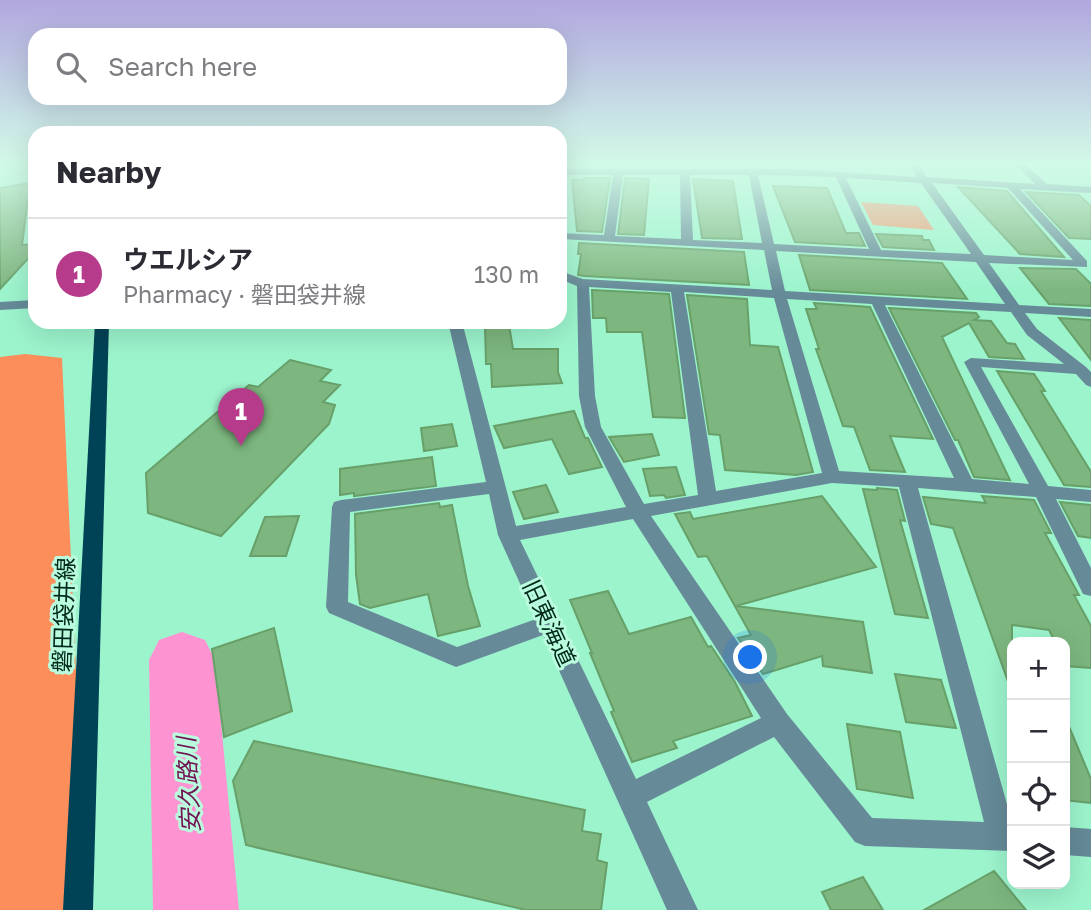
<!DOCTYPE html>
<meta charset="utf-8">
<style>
body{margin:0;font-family:"Golos Text","Noto Sans JP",sans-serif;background:#f7f7f7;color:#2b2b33}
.controls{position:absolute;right:21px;bottom:21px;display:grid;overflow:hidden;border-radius:14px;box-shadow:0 7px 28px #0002}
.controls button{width:63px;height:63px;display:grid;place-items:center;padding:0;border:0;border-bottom:2px solid #e1e1e2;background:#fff;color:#2b2b33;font:35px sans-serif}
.you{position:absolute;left:751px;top:658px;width:24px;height:24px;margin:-18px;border:5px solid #fff;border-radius:50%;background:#1a73e8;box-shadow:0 0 0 10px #1a73e833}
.badge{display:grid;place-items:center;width:46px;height:46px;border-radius:50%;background:#b73b8b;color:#fff;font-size:23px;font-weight:700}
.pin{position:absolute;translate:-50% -58px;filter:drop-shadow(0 2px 4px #0008)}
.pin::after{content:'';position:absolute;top:37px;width:24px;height:21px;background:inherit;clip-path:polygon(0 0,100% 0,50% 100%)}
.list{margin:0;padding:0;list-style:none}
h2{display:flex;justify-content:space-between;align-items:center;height:91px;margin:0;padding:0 28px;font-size:30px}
h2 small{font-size:23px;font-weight:400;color:#7c7c81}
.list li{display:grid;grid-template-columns:46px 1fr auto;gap:21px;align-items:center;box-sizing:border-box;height:112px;padding:0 28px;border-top:2px solid #e1e1e2}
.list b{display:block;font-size:26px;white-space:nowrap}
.list p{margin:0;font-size:23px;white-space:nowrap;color:#7c7c81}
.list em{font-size:23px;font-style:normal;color:#7c7c81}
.icon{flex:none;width:38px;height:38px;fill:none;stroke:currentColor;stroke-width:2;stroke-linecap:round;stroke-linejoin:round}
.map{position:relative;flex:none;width:1091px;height:910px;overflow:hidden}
.search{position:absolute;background:#fff;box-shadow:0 7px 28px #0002;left:28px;top:28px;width:539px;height:77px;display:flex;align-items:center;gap:18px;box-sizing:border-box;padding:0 24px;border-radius:21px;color:#7c7c81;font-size:26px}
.panel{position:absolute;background:#fff;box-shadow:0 7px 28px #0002;left:28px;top:126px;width:539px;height:203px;border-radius:21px}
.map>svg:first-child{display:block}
.green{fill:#f4986f}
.forest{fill:#fb8e5b}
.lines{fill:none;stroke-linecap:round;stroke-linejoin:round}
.river{fill:#fe93d2;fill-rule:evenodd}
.building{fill:#7db67e;stroke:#67a069;stroke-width:2}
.minor{fill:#668a98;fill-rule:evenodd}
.major{fill:#004356;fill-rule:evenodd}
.labels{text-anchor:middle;stroke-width:6;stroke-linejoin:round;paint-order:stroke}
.near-street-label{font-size:23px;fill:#02291b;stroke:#b9fdde}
.near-water-label{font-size:24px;font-style:italic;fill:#731554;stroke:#b9fdde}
</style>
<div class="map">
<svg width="1091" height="910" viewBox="0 0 1091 910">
<rect width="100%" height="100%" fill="#9cf4cd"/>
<path class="green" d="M861,202l57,4 16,24 -61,-5z"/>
<path class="forest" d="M25,354l37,4 20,448 -4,104h-78v-553z"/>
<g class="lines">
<path class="river" d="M182,632l23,8 10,20 24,250h-86l-4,-250 10,-20z"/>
</g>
<path class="building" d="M584,178h26l-8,54 -25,-1 -5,-51h12z
M625,178l24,1 -5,56 -26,-1z
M693,179l40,2 9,58 -40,-1z
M30,183l-8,62 13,-1v7l-35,38v-101z
M773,186l54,2 19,45h13l6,13 -70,-4z
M958,187l49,4 57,66 -44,-3z
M1026,192l53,3 12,11v33l-22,-1z
M876,234l46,2 1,4h6l5,10 -51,-3z
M579,243l165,9 5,33 -165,-9 -6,-1 3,-21h-3z
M799,255l143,8 25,36 -157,-9z
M1020,268l56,1 15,15v22l-42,-2z
M592,290l77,4 16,124 -32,-1 -11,-85h-35l-1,-14h-13z
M687,295l60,4 3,46 28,2 35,125 -17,3 -71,-5 -5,-35 -11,-1z
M814,303l56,4 63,132 -43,-3 15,36 -35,-2 -16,-43 -11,-1 -27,-77h3l-13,-40h11z
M889,308l87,5 3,4 -5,3 17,1 16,22 8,1 9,15 -35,-2 -20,-34 -27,14 68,143 -36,-3 -16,-37h-3z
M1059,318l32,2v40z
M509,325l4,24h45v23l4,11 -70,4 -1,-23h-5l-1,-38z
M290,360l41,10 -11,11 20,4 -17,17 12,3 -6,19 -108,112 -73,-23 -2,-40 103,-88 9,2z
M997,371l37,3 11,17h-4l50,81v15l-27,-2z
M574,411l11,27h3l14,29 -33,7 -17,-35 -48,9 -10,-22z
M452,424l5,22 -33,5 -3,-23z
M652,434l7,21 -35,7 -15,-25z
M432,457l4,29 -82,10v-3l-14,2v-26z
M676,467l9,28 -19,3 -2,-3 -14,1 -7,-27z
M546,485l12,27 -34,7 -11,-27z
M877,488l20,2 8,31 -5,-1 28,98 -33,-4 -32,-125 14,1z
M822,496l54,71 -140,39 127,16 9,51 -49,-7 -1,-10 -59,18 -25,-36 13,-3 -44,-79 -9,1 -23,-43 15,-2 3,7z
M982,496l52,4 17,33h-6l34,62h-5l17,31v42l-26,-2v-24h-10l-6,-12 -37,-5v61l-2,1 -57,-159 -22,-4 -8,-27 63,6z
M1060,502l31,3v33l-13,-2z
M439,503l1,4 12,-2 16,81 12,40 -42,10 -10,-42 -58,14 -10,-4 -4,-29 -1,-61z
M299,516l-13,40h-36l15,-39z
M608,591l21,43 62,-17 17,30 3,-1 24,36 17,34 -79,25 4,7 -45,14 -21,-50 3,-1 -24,-58h2l-22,-53z
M274,628l18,83 -68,26 -12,-88z
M895,674l46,6 15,48 -50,-6z
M1065,717l26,62v24l-26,-3z
M847,724l53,8 13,66 -56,-9z
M254,741l331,69 -3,21 19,3 -4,26 10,3 -6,47h-75l-280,-65 -13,-64z
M994,871l32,39h-102z
M863,877l20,33h-52l-9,-18z"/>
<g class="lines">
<path class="minor" d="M908,164h10l9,13 108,7 -20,-20h10l22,20 44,3v6l-71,-4 67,72v6l-98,-4 30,42 72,4v8l-66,-4 12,16 49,38 5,5v15l-5,-2 -10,-11 -95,-7 67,119 43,4v12l-35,-3 35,69v28l-8,-2 -47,-97 -118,-9 94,334v29l-147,-5 -10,-4 -81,-105 -127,65 51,108h-31l-124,-275 -87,32 -127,-54 -3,-6 6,-100 2,-5 7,-2 145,-18 -38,-160h14l54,204 110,-19 -41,-80 -6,-31 -2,-110 -17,-7v-8l23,8 189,11 -8,-40 -204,-11v-6l44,2 9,-60h-53v-6h235l122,8zM623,175h57l1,64 -66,-3zM690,175h59l13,68 -69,-3zM758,175l78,2 33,72 -95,-5zM846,178l75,5 50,71 -90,-4zM932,183l76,5 65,72 -89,-5zM776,251l200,11 29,42 -220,-13zM589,287l82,5 27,203 -54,9 -43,-77 -6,-31zM684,292l90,6 48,175 -106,18zM787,299l85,5 82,174 -115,-7zM885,305l126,7 16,23 37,29 -93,-6 -7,4 65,122 -57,-5zM832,483l67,4 85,335 -112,-4 -85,-104 -136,-198zM489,494l9,41 38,84 -79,28 -109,-45 2,-90zM633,519l128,199 -125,61 -116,-239z
M35,300v8l-35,2v-8z
M1065,827l26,2v28l-26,-2z"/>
<path class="major" d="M95,322h14l-16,588h-30z"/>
</g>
<linearGradient id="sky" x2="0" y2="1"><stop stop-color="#b1a7df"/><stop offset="0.56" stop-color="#d2fae8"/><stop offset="1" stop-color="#d2fae8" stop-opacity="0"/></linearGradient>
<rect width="1091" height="291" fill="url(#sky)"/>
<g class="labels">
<g class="near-street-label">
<text transform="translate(64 615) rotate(-88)" y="8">磐田袋井線</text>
<text transform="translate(549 623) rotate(65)" y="8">旧東海道</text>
</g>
<g class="near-water-label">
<text transform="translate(189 785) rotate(-93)" y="8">安久路川</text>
</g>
</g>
</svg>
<div class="controls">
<button>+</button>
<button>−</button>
<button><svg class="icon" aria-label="locate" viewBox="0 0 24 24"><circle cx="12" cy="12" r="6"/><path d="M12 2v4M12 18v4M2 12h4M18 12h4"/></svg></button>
<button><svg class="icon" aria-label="layers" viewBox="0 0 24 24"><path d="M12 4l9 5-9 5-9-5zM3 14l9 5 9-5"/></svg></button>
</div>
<div class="you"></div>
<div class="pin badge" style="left:241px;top:446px">1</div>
<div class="search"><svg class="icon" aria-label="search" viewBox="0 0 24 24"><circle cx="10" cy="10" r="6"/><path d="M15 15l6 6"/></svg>Search here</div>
<section class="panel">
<h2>Nearby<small></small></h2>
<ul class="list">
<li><span class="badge">1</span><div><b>ウエルシア</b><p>Pharmacy · 磐田袋井線</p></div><em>130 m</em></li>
</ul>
</section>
</div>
